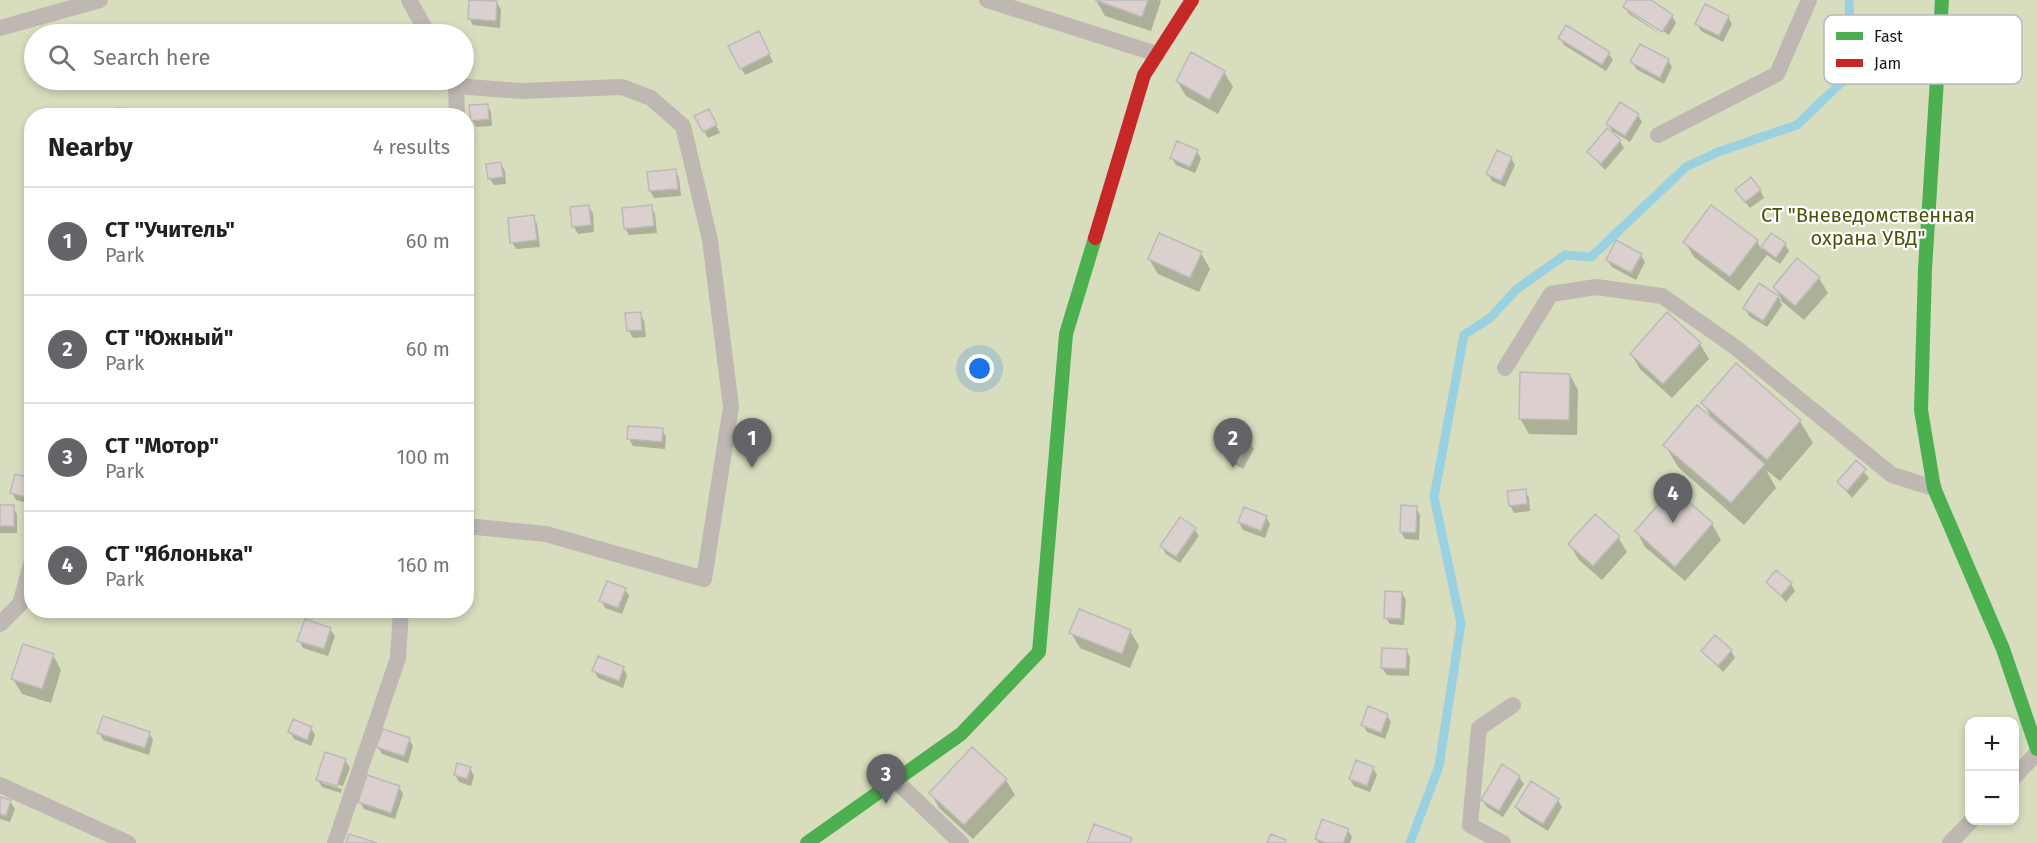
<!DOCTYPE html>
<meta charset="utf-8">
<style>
body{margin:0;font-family:"Fira Sans",sans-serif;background:#f2f2f2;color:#202124}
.controls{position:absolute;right:18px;bottom:18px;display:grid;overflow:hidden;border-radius:12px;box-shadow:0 3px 9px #0003}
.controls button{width:54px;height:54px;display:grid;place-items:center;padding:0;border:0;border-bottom:2px solid #e0e0e0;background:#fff;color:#202124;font:30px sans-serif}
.you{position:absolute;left:980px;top:369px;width:21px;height:21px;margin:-15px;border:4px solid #fff;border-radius:50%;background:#1a73e8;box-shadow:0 0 0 9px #1a73e833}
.badge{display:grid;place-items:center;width:39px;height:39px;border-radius:50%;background:#626468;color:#fff;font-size:20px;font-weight:700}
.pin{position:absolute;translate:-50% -50px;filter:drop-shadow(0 2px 3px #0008)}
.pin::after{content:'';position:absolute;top:32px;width:21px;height:18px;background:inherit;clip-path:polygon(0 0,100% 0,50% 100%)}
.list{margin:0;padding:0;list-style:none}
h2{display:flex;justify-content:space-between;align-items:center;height:78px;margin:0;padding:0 24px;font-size:26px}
h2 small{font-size:20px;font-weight:400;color:#757577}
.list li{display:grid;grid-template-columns:39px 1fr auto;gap:18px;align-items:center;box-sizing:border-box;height:108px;padding:0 24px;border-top:2px solid #e0e0e0}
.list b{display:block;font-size:22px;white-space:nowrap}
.list p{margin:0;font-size:20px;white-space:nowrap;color:#757577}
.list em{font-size:20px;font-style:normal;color:#757577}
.icon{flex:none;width:33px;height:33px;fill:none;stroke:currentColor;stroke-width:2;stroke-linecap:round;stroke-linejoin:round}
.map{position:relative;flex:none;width:2037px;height:843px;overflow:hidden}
.search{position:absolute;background:#fff;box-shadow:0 3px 9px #0003;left:24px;top:24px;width:450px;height:66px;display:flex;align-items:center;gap:15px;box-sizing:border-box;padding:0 21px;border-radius:33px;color:#757577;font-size:22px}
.panel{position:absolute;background:#fff;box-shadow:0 3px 9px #0003;left:24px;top:108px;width:450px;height:510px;border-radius:24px}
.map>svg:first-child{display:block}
.green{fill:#d7ddbd;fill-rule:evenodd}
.shadow{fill:#0003}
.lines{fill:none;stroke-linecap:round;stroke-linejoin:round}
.stream{stroke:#9ad1e1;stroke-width:9}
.building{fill:#dbd0cd;stroke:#bbbaba;stroke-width:1.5}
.lane{stroke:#beb7b2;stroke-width:16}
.fast{stroke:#4caf50;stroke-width:14}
.jam{stroke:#c62828;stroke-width:14}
.labels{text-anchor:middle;stroke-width:4.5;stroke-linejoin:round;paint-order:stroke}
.park-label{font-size:20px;fill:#4c5209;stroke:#fff}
.key{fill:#fff;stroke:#b8b9ba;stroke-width:1.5}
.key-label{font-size:16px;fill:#131619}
</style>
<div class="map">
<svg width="2037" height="843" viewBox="0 0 2037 843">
<rect width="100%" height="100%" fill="#f4f6fa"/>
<path class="green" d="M0,0h2037v843h-2037zM34,34h430v46h-430zM32,116h434v494h-434zM1970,722h44v98h-44z"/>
<path class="shadow" d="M1096,0h64l1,1 -10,30 -46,-15z
M1629,0h20l23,16 4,7 -7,12 -40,-27v4l37,26 -37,-24 -4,-7z
M497,2l4,8 -1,18 -27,-3 -4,-7z
M1728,17l4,7 -9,18 -22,-11 -4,-7z
M1560,38l48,15 5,7 -7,11 -42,-26z
M762,40l11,22 -28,13 -4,-7z
M1668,60l4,7 -8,17 -28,-15 -4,-7z
M1224,72l9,15 -15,27 -32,-18 -9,-15z
M487,105l4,7 1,14 -16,1 -4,-7z
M1638,115l4,7 -12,20 -18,-11 -4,-7z
M712,118l8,15 -12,5 -4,-7z
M1620,141l4,7 -19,22 -17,-18z
M1197,151l4,8 -6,14 -19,-8 -4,-7z
M1511,158l4,7 -10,22 -13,-6 -4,-7z
M501,164l4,7 1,13 -12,1 -5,-7z
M675,171l4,7 2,18 -27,2 -4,-7z
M1760,190l4,8 -14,10 -9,-11z
M588,206l5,7 1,19 -16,2 -4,-7z
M651,206l4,8 2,19 -28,2 -4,-7z
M533,217l4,7 3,23 -24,2 -4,-7z
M1771,235l14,9 4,7 -9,13 -13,-9 -28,36 -45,-34 -9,-15 72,-1 4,8z
M1201,253l9,16 -11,23 -41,-18 -9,-15z
M1641,255l4,7 -9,18 -24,-13 -5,-7z
M1819,278l9,15 -24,27 -25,-21 3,6 -15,22 -18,-11 -4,-8 15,-23 22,15 -8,-13z
M640,313l4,8 2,16 -13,1 -4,-7z
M1700,344l9,15 -37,39 -32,-29 -9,-15z
M1736,365l64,56 13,22 -33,38 -14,-11 10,18 -32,37 -66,-58 -13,-22 48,-25 -10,-17z
M1570,375l8,15 -1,45 -48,-1 -9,-16z
M466,386l7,7 -2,23h-5z
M662,430l4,7 -1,12 -32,-3 -4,-7z
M1250,442l4,7 -11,20 -17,-9 -4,-8z
M466,461l5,8 -1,14 -4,-1z
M1856,463l13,15 -17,20 -13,-15z
M30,479v25l-14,-4 -4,-7z
M1525,491l4,7 1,13 -16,2 -4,-8z
M1673,491l39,33 9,16 -36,41 -40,-34 -8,-15z
M0,507h13l4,7v19h-17z
M1416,508l4,7 -1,25 -14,-1 -4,-7z
M1266,517l4,7 -5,14 -22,-8 -4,-8z
M1194,529l5,7 -19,27 -14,-9 -4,-7z
M1618,537l9,15 -25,28 -23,-20 -9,-15z
M1768,582l23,2 4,7 -9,11z
M625,589l4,7 -7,18 -17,-6 -4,-8z
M1402,593l4,7 -2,25 -14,-1 -5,-7z
M330,629l5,7 -7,20 -25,-8 -4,-8z
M1130,631l9,15 -9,22 -50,-20 -9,-15z
M1406,650l4,7 -1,19 -22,-1 -5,-7z
M1703,651h28l4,7 -12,14z
M53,655l8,15 -10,33 -29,-9 -9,-15z
M623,668l4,7 -4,13 -25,-10 -4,-8z
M1387,715l4,7 -6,17 -18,-7 -4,-7z
M311,728l4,7 -4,11 -17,-7 -4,-7z
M99,732l50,1 4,7 -4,15 -46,-15z
M409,739l4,7 -5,17 -26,-9 -4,-7z
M345,760l5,8 -7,18 -21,-6v3l20,6 -1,4 -19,-6 -4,-7z
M470,768l4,8 -3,10 -12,-4 -4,-7z
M1373,768l4,7 -7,17 -16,-6 -4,-7z
M1519,777l5,7 -21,33 -16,-10 -5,-7z
M1006,780l9,15 -42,44 -34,-31 -8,-15z
M399,787l4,7 -8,25 -31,-10 -4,-7z
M0,798l10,3 5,8 -5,13 -10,-3z
M1558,800l4,7 -14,24 -27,-17 -5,-7z
M1348,830l4,7 -2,6h-31l-3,-4z"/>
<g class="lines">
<path class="stream" d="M1410,843l29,-77 22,-142 -27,-127 30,-162 26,-17 27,-29 48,-34 26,2 95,-90 32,-15 79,-27 54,-52 -2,-73"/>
</g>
<path class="building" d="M469,0l28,1 -1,20 -28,-2z
M1095,0h53l-6,17z
M1627,0h24l22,15 -11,17 -39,-25z
M1705,4l24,12 -10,20 -24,-12z
M1566,25l44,27 -8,13 -44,-27z
M759,31l11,23 -30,15 -12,-23z
M1640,44l29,15 -9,19 -30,-16z
M1191,52l34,19 -16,29 -33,-19z
M1620,102l19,12 -14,22 -19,-12z
M488,104l1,15 -18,2 -2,-16z
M118,108l20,2 -1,6h-19z
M709,109l8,16 -14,7 -9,-16z
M1607,128l14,12 -20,24 -14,-12z
M1177,141l21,9 -8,17 -20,-9z
M1497,150l15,7 -11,24 -15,-7z
M501,162l2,15 -15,2 -2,-15z
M676,169l2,20 -29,2 -2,-19z
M1751,177l10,13 -16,12 -10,-12z
M589,205l2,20 -19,2 -2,-20z
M652,205l2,21 -30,3 -2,-21z
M1711,205l47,35 -28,37 -47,-35z
M534,215l3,25 -27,3 -2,-25z
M1159,233l43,19 -12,26 -42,-19z
M1771,233l15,10 -10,15 -15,-11z
M1616,240l26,14 -11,19 -25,-13z
M1797,258l23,19 -25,29 -22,-19z
M1759,283l20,13 -16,25 -20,-13z
M641,312l1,18 -15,1 -2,-18z
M1667,312l34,31 -38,41 -33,-30z
M1736,363l65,57 -34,40 -66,-57z
M1520,372l50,2 -1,46 -50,-1z
M1697,405l68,59 -34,39 -68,-58z
M628,426l35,2 -1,14 -35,-3z
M1232,430l19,11 -12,22 -19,-11z
M1856,460l10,9 -19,22 -10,-9z
M15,474l16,4 -5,19 -16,-4z
M1673,488l40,35 -38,44 -40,-36z
M1526,489l1,15 -18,2 -2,-15z
M0,505h14v21h-14z
M1401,505l16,1 -1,27 -16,-1z
M1244,507l23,9 -6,15 -23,-9z
M1595,514l25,22 -27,30 -25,-22z
M1180,517l16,11 -20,29 -16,-11z
M1776,570l16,13 -11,13 -15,-14z
M607,581l19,7 -8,20 -19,-7z
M1385,591l17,1 -1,27 -17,-1z
M1079,609l52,21 -9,24 -53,-21z
M305,619l26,9 -7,21 -27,-8z
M1715,635l17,15 -14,16 -17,-15z
M23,644l31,10 -12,35 -31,-10z
M1382,648l25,1 -1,20 -25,-1z
M598,656l26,11 -5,14 -27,-10z
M1368,706l20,8 -7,19 -20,-8z
M103,716l47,16 -5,16 -48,-15z
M293,719l19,8 -5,13 -19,-8z
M383,729l27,9 -6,18 -28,-9z
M972,747l35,32 -43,46 -35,-32z
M325,752l21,7 -9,27 -21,-6z
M1356,760l18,7 -7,19 -18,-7z
M457,763l14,4 -4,12 -13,-4z
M1502,764l18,12 -21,35 -18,-11z
M367,775l33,11 -9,27 -33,-11z
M1531,781l28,18 -16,25 -28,-17z
M0,797l11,3 -5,16 -6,-2z
M1322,819l27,10 -6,14h-17l-11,-4z
M1094,824l38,14 -2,5h-43z
M349,834l28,9h-31z
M1271,834l15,6 -1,3h-18z"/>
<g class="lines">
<path class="lane" d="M409,0l19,34
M987,0l170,54
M0,28l100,-28
M453,80l3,6 1,30
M456,86l65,5 101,-4 29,11 32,28 27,114 21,167 -27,172 -158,-45 -80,-8
M1658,135l119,-61 32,-74
M1505,368l46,-74 45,-7 66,9 73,51 157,128 42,13
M0,624l20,-20 12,-43
M2014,777l23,-24
M895,780l66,63
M0,785l128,58
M335,843l63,-185 3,-48
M1503,843l-33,-18 9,-97 34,-23
M1950,843l22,-23"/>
<path class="fast" d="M1942,0l-17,269 -4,141 13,78 69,161 34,100
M807,843l154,-109 78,-82 27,-318 29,-96"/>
<path class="jam" d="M1095,238l49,-163 48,-75"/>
</g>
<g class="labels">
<g class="park-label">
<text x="1868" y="222">СТ "Вневедомственная<tspan x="1868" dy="23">охрана УВД"</tspan></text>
</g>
</g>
<rect x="1824" y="15" width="198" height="69" rx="9" class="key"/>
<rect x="1836" y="32" width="27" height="8" fill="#4caf50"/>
<rect x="1836" y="59" width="27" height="8" fill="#c62828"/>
<g class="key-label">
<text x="1874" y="42">Fast</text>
<text x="1874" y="69">Jam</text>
</g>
</svg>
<div class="controls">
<button>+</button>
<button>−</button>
</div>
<div class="you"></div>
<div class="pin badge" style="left:752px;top:468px">1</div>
<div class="pin badge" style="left:1233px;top:468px">2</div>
<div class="pin badge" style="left:886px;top:804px">3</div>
<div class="pin badge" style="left:1673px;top:523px">4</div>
<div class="search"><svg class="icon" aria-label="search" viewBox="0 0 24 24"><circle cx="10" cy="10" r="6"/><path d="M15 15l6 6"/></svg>Search here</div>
<section class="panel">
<h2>Nearby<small>4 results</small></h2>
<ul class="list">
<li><span class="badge">1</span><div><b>СТ &quot;Учитель&quot;</b><p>Park</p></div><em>60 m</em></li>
<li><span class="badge">2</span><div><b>СТ &quot;Южный&quot;</b><p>Park</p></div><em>60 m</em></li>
<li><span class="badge">3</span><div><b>СТ &quot;Мотор&quot;</b><p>Park</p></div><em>100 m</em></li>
<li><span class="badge">4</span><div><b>СТ &quot;Яблонька&quot;</b><p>Park</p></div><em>160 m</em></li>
</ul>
</section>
</div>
